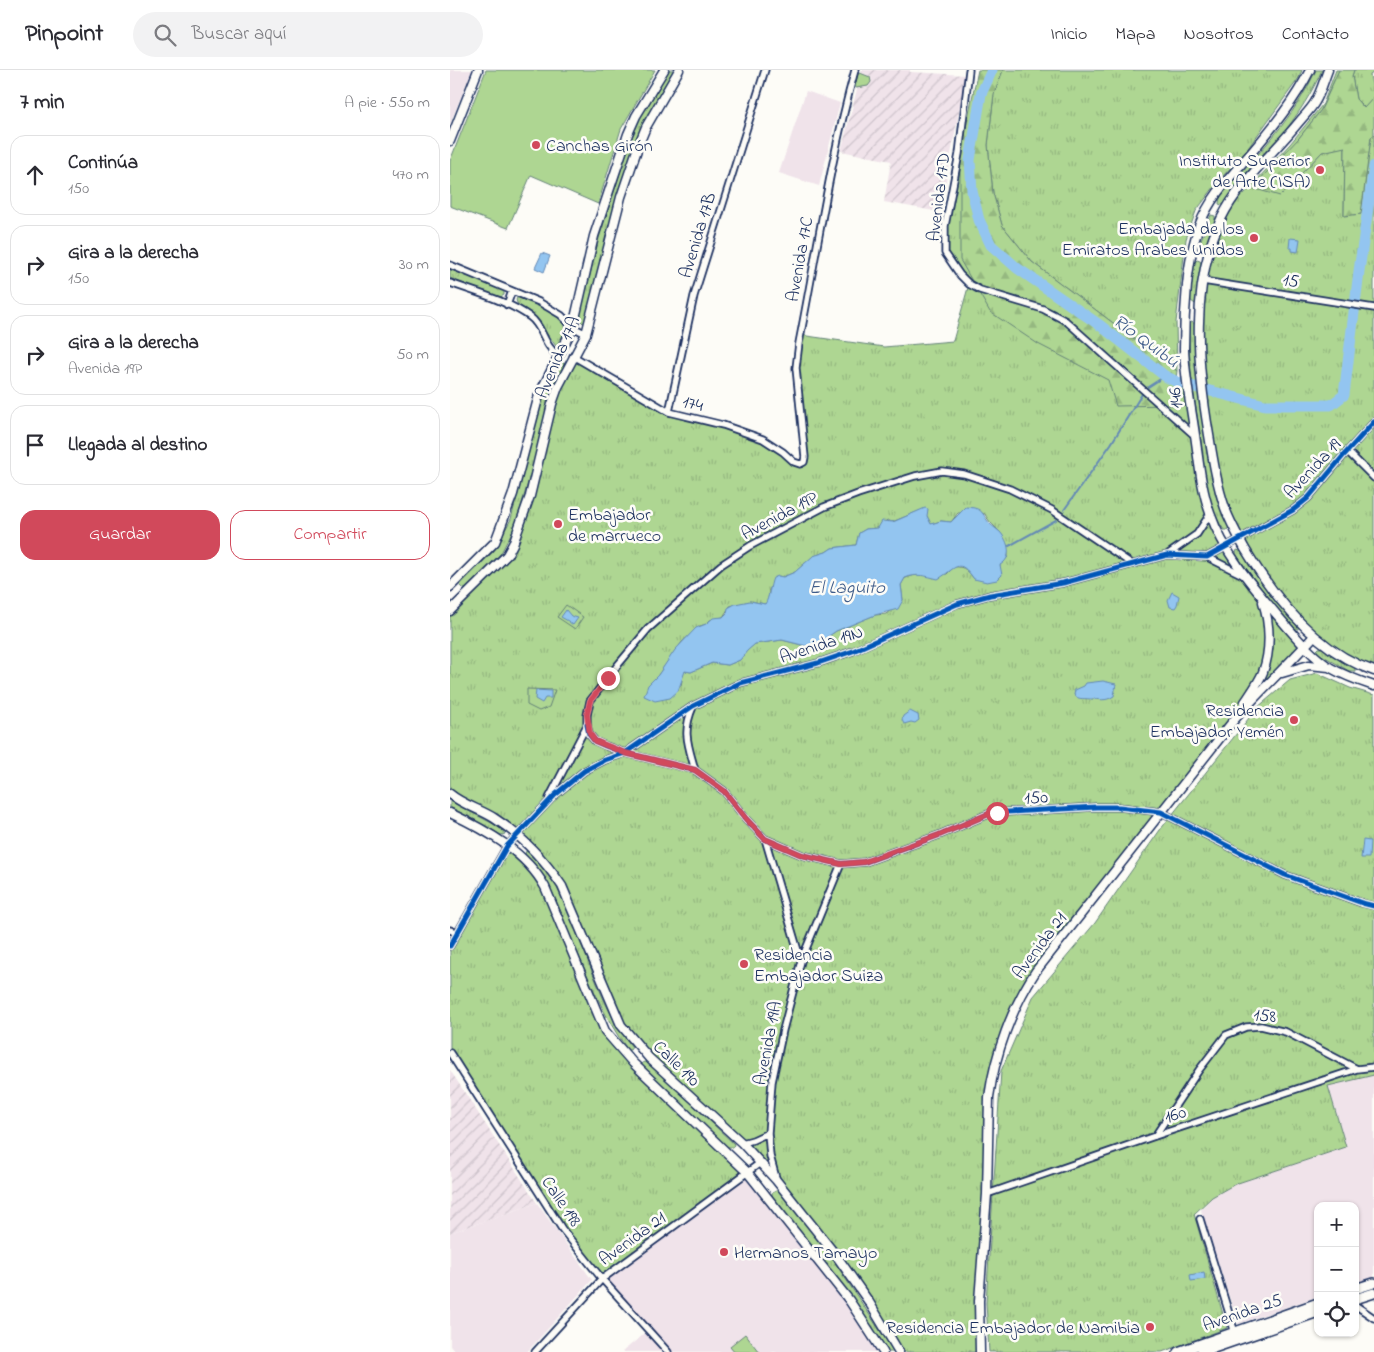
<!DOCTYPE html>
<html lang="es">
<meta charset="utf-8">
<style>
body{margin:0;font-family:"Indie Flower",sans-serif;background:#f2f2f3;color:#2b2b33}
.controls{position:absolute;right:15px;bottom:15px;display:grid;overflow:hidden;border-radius:10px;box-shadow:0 1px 4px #0004}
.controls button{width:45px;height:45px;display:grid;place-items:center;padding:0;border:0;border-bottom:1px solid #e1e1e2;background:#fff;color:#2b2b33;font:25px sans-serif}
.stop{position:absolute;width:15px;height:15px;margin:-11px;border:4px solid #d1495b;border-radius:50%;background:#fff}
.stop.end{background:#d1495b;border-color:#fff;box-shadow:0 1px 5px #0008}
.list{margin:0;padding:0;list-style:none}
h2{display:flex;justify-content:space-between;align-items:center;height:65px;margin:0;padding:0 20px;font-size:21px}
h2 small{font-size:16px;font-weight:400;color:#7c7c81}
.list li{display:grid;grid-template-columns:32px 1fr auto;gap:15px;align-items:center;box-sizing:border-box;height:80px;margin:0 10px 10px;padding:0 10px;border:1px solid #e1e1e2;border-radius:15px}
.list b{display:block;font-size:19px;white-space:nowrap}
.list p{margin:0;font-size:16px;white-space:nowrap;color:#7c7c81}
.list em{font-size:16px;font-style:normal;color:#7c7c81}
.actions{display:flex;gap:10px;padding:15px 20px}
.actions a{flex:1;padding:11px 0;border:1px solid #d1495b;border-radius:15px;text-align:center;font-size:18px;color:#d1495b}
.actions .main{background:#d1495b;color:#fff}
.icon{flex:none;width:28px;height:28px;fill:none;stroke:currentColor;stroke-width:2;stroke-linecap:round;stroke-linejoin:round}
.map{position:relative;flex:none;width:924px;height:1282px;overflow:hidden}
header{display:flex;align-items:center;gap:30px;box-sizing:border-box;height:70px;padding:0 25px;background:#fff;border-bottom:1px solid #e1e1e2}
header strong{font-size:24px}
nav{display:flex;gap:28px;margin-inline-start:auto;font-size:18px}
.search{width:350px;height:45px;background:#f2f2f3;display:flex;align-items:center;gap:12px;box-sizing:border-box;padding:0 18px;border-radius:28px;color:#7c7c81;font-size:19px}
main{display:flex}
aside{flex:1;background:#fff}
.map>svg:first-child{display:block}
.built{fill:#f0e3ea}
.industrial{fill:url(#industrial-furrows)}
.grass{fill:url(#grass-tufts);stroke:#648278;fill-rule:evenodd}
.forest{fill:url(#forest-firs);stroke:#648278}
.pitch{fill:#aed692;stroke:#648278}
.water{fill:#93c5f0;stroke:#6389b6}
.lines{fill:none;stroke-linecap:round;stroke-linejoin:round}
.stream{stroke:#6389b6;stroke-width:2}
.river{stroke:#93c5f0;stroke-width:11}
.street-casing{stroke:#1b2f5e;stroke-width:9}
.secondary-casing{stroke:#1b2f5e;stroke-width:11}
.primary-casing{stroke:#1b2f5e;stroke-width:12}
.street{stroke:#fdfcf7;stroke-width:5.5}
.secondary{stroke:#fdfcf7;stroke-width:8}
.primary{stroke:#fdfcf7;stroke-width:9}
.cycleway-casing{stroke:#fdfcf7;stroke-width:8}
.cycleway{stroke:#0057b8;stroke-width:5}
.route{stroke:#d1495b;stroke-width:6}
.poi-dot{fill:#d1495b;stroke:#fdfcf7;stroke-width:2}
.labels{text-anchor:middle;stroke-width:5;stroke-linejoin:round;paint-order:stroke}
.poi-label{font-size:18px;fill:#1b2f5e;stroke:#fdfcf7;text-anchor:start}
.street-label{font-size:18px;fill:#1b2f5e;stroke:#fdfcf7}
.water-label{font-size:19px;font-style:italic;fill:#3f5c8a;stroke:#fdfcf7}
</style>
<header>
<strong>Pinpoint</strong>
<div class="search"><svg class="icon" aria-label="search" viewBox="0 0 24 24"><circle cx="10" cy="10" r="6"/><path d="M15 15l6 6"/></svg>Buscar aquí</div>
<nav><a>Inicio</a><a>Mapa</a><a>Nosotros</a><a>Contacto</a></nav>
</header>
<main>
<aside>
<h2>7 min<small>A pie · 550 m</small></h2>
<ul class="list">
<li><svg class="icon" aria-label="ahead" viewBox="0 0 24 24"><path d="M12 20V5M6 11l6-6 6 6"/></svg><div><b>Continúa</b><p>150</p></div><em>470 m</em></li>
<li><svg class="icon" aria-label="right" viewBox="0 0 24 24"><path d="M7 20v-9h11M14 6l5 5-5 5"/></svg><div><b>Gira a la derecha</b><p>150</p></div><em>30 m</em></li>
<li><svg class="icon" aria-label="right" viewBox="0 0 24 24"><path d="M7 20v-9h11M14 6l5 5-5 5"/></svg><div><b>Gira a la derecha</b><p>Avenida 19P</p></div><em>50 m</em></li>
<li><svg class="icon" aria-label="arrive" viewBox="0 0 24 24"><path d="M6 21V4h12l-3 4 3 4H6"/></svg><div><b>Llegada al destino</b></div></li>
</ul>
<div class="actions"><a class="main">Guardar</a><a>Compartir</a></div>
</aside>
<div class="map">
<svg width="924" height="1282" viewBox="0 0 924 1282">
<defs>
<pattern id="industrial-furrows" width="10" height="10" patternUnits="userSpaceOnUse" patternTransform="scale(1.25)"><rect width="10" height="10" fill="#f0e3ea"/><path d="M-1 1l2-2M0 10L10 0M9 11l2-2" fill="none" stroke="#cdc3cb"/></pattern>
<pattern id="grass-tufts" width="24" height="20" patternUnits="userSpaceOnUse" patternTransform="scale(1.25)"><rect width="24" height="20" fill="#aed692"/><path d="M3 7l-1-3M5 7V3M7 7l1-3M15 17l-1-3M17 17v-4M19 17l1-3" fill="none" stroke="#95b880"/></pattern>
<pattern id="forest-firs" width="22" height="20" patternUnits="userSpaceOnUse" patternTransform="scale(1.25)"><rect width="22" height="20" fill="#aed692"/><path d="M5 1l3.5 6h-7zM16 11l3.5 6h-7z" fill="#95b880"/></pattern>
</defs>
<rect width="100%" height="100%" fill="#fdfcf7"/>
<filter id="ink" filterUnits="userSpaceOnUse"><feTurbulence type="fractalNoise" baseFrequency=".02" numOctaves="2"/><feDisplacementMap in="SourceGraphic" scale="10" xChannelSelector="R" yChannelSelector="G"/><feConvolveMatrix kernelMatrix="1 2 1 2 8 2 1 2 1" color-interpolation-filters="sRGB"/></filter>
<g filter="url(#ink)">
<path class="built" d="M0,0h22l-22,54z
M356,21l34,12 -21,83 -40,-13z
M924,1005v202l-19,6v-77h-37v90l-80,28 -37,-114 11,-13 23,-13 111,-37 -18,-61z
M298,1103l101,127 34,52h-261l27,-22 -47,-51z
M87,1133l55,77 -65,72h-72l-5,-6v-113z"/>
<path class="industrial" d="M412,0h48v2l56,3 -26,137 -56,-10 7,-41 -50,-10z
M0,1000l87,133 -87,30z"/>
<path class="grass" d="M218,0h7l-33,57 -28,84 -28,111 -3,1 -4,-4 20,-81 34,-105 4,-11z
M553,0h299l-3,8 -56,77 -22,23 -25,33 -10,28 -10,83 1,49 -145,-109 -30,-37 -9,-32 -5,-48 6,-51z
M866,0h6c-21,47 -50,77 -84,115 -5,6 -10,17 -16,20l-3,-1c0,-11 12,-21 19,-28 30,-32 60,-66 78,-106z
M886,0h3l-18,40 -22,28 -19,58 42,-44 23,-6 -1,69 17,-1 10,-77 3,-2v536l-38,-19 -58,-54 -38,-58 -25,-67 -16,-123 10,-98 27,-59 7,2 47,-51 33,-40z
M904,0h20v2l-4,3c1,8 4,14 4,22l-9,11 -9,-9 -4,-23z
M410,3l10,4 1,5 -3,4 -12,2 -1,-2 3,-12z
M509,84l17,64 199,167 14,4 10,80 27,78 79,100 -50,50 -231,291 -33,94 -11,270h-81l-30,-50 -93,-122 -155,-155 -59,-139 -45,-51 -67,-41v-183l63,-67 39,-140 21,-48 96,56 94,27 31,23h10l-8,-94 4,-33 84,12 69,-6 16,-57 -24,-31v-27zM469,441l8,5 4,8 10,-3 10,1 7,-9 27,1c4,8 7,10 13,16 6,5 10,19 10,27l-8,8 -1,4 -25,10c-6,-8 -9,-13 -20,-12l-7,7h-28l-14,4 -4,7 2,15 -17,14 -11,1 -39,16 -17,12 -13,3 -24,-6 -27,4 -9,7 -6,9 -12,5 -16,-2 -21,9 -6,-1 -2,3 -2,12 -33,-1 10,-10 24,-33 18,-16 6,-2 4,-4 13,-3 7,-11 20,-5 15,3 3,-3 1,-11 9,-14 5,1 12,-5 19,-16 12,-4 6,-4 24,-3 3,-12 7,-4 12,-1 9,-8 5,2z
M761,145l4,1v5l-8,23 -4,2 -3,-4z
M747,190l3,1 2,4 -4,37 -3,2 -5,-4 4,-37z
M0,199l54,22v4l-5,3 -49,-20z
M68,226c12,4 48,16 47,32 0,6 -6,13 -9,18l-21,-28 -16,-10 -3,-8z
M741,252l5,2 -1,32 12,97 9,43 13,31 -2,3h-3c-20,-28 -19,-65 -24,-97 -6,-36 -12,-71 -11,-108z
M110,291l4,2v2l-8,16 -2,1 -3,-3z
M95,320h5l1,4 -16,64 -19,66 -15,29 -33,35 -4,1 -4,-4 3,-4 31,-30 17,-32z
M787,480l6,2 28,43 28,30 -1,4h-2c-22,-22 -40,-47 -58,-72l-2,-4z
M869,578h4l32,20v3h-6l-31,-18 -1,-3z
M867,603l33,15 24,7v380l-46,11 18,61 -111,37 -23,13 -18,17 33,114 -65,24h-173l-3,-49 15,-232 32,-74 62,-74 65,-93 97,-122 33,-28z
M0,731l51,27 4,6 -4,1 -51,-28z
M57,776l32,29 66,156 143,142 -146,106 -40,-50 -112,-176v-107z
M76,781h4c27,27 37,58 51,93 11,26 22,58 36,81 4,8 10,15 15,22l-2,3h-2c-25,-33 -40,-74 -57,-112 -13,-32 -20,-59 -46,-83z
M197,991l87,83 -1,3h-6l-85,-82v-2z
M328,1120l50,62 66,100h-7l-58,-85 -57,-71v-3z"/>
<path class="forest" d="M528,0h25l-9,24 -6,51 5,48 9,32 30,37 145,109 -4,34 -57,1 -8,-26 -70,-36 -48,-32 -30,-52v-104z
M889,0h15l-2,6 4,23 8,9 10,-11v38l-3,2 -10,77 -17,2 1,-69 -23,5 -42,44 -28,-8 47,-50 22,-28z"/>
<path class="pitch" d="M36,0h169l-34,59 -23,75 -67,-29 -23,53 -58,-22v-45z
M116,535l17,12 -8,12 -18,-12z
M77,619l28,1 -6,17 -10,4 -12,-6z
M295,1264l14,18h-24l-5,-6z"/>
<path class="water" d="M840,168l10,1 -2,13 -6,-1v-3h-3z
M92,183l8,3 -6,16 -9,-4z
M516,437c18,1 15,6 24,17 3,3 7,5 10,8 9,10 13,26 0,33l2,10 -5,5 -10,2 -13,-3c-16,-23 -18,-10 -36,0 -12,-3 -21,-6 -33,-1l-4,7 2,15 -5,9 -23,6 -39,16 -17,12 -13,3 -24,-6 -27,4 -8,7 -7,9 -12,5 -16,-2 -21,9 -6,-1 -7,20 -8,7 -15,3 -11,-5 4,-11 10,-10 17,-25 21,-22 10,-4 7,-6 10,-1 4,-4 1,-5 7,-4 15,-3 15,3c4,-5 5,-19 8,-26l5,-2 5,1 12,-5 18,-16 13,-4 6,-4 24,-3 3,-12 7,-4 12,-1 4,-7 11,1 32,-14 3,1 -1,7 4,8 10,-3 10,1z
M722,522l7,4 -2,9 -2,3 -5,-1 -2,-7z
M116,540l5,6 7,2 -5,7 -5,-4 -7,-4z
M653,611l13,3 -2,12c-9,6 -14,3 -24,3 -8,-1 -11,1 -16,-4l1,-5 9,-4 2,-3z
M86,620l15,1v7h-6l-3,5 -7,-4z
M460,641l8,4 1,5 -4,3 -4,-1 -7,2 -2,-4 1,-4z
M913,770l7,1 -1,17h-8z
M754,1202l1,7 -14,2 -1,-6z"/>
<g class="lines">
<path class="stream" d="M698,317l17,-11
M614,440l47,-66 31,-50
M559,476l47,-26"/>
<path class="river" d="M542,0l-11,24 -11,66 2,31 7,29 12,25 26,23 84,58 64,50 14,7 86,22h66l13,-10 15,-124 15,-105"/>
<defs>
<path id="street" d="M519,0l-10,84 -14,72v27l15,22 9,9 11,6 63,19 23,12 129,115
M0,195l89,37 22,13 12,12 13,7
M753,211l171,27
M0,213c25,9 58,18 80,34 13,9 14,30 28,38
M57,235l5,-14
M123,286l96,56 54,13 40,14 20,13 11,10 6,2 4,-2 1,-5 -9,-89 3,-25c18,-91 31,-183 56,-273
M219,342l25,-116 71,-226
M897,381l27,27
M717,485l30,-21 13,-20
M757,487l36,18
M243,637c-11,25 -5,37 2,63
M137,655l2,9 6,7 11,5 19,7 70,17 29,21 22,28 19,20 37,16 39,9 24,-2 74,-27 52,-22 105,-6h23l42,5 124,63 77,28 12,3
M99,728l38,-73v-10l3,-14 27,-35 31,-37 73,-64 29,-19 74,-39 34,-13 57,-18 27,-5 22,3 46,15 42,21 80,54
M315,769l36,122
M0,860l7,3
M0,876l57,-100 48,-51 29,-24 21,-11 20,-7 68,-47 47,-23 78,-20 35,-12 104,-47 33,-9 73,-12 104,-28 40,2 86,-47 15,-12 36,-43 30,-33
M0,983l112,176 40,50 66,73
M705,1066l44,-66 27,-35 20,-8 15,-1 25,6 71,37
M292,1073l11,-3 15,-7
M326,1108l-6,-22 -2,-23 4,-51 11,-52 18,-69 40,-97
M537,1124l168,-58 202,-67 17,-2
M750,1149l35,114
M905,1235l19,13
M85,1282l67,-73 158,-116"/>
<path id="secondary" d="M860,0c-15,30 -37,57 -59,83 -20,23 -41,44 -52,73 -7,20 -10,39 -12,59 -2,21 -3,43 -3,64 1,29 7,58 11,86 4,27 6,53 15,78 14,41 45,76 73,109 14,16 28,33 46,45 14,8 30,14 45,19
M878,0c-4,10 -7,22 -13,32 -4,7 -11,14 -16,20 -26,32 -60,60 -78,97 -31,66 -24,146 -12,216 4,25 8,50 16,73 5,14 13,28 20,41 30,50 72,103 129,122
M0,71l28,-71
M0,517l45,-45 18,-48 26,-99 34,-68 21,-91 34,-102 8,-18 28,-46
M0,541l57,-56 6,-11 17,-48 22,-92 6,-17 28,-53 35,-137 18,-53 7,-17 33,-57
M832,603l27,-8 20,2
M795,632c6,-9 14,-20 18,-30 8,-22 7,-48 0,-70
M0,724c13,11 30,15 44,24 28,18 49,40 68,68l59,139 28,33 93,85 34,37 62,78 31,44 30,50
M0,743c36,17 76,39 95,74l60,144 28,32 115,110 101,127 34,52
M530,1282l-1,-51 8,-107 2,-97c6,-43 23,-90 47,-126l198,-251c26,-29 54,-55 80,-84"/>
<path id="primary" d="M905,1219l19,-6
M905,1229l19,-6
M728,1282l140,-49
M752,1282l116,-40"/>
</defs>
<use href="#street" class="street-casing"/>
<use href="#secondary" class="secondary-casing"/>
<use href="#primary" class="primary-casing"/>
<use href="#street" class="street"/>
<use href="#secondary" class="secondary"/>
<use href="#primary" class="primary"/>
<defs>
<path id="cycleway" d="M137,655l2,9 6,7 11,5 19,7 70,17 29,21 22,28 19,20 37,16 39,9 24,-2 74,-27 52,-22 105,-6h23l42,5 124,63 77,28 12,3
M0,876l57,-100 48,-51 29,-24 21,-11 20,-7 68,-47 47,-23 78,-20 35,-12 104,-47 33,-9 73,-12 104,-28 40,2 86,-47 15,-12 36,-43 30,-33"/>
</defs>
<use href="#cycleway" class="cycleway-casing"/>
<use href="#cycleway" class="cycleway"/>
</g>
</g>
<g class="lines" filter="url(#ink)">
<path class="route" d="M158,608l-18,23 -3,14 3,19 5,7 30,12 70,17 29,21 22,28 19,20 37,16 39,9 23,-2 75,-27 52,-22h6"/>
</g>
<g class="poi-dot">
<circle cx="86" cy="75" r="5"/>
<circle cx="870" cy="100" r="5"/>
<circle cx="804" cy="168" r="5"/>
<circle cx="108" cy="454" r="5"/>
<circle cx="844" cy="650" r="5"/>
<circle cx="294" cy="894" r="5"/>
<circle cx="274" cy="1182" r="5"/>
<circle cx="700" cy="1257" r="5"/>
</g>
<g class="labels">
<g class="poi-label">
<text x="96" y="81">Canchas Girón</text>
<text x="860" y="96" text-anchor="end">Instituto Superior<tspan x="860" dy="21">de Arte (ISA)</tspan></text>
<text x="794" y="164" text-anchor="end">Embajada de los<tspan x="794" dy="21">Emiratos Arabes Unidos</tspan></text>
<text x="118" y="450">Embajador<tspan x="118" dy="21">de marrueco</tspan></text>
<text x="834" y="646" text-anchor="end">Residencia<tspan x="834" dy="21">Embajador Yemén</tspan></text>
<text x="304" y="890">Residencia<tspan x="304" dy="21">Embajador Suiza</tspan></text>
<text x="284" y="1188">Hermanos Tamayo</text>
<text x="690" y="1263" text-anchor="end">Residencia Embajador de Namibia</text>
</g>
<g class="street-label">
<text transform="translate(488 127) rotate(-83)" y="6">Avenida 17D</text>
<text transform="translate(247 165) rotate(-73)" y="6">Avenida 17B</text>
<text transform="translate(349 189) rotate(-80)" y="6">Avenida 17C</text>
<text transform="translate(841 210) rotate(9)" y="6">15</text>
<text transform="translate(107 287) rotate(-67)" y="6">Avenida 17A</text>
<text transform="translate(725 328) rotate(-97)" y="6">146</text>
<text transform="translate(243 333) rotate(13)" y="6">174</text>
<text transform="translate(862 398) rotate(-47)" y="6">Avenida 19</text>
<text transform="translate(329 445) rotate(-28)" y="6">Avenida 19P</text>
<text transform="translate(371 574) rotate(-18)" y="6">Avenida 19N</text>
<text transform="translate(586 727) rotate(-3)" y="6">150</text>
<text transform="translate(589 875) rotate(-53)" y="6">Avenida 21</text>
<text transform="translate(815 945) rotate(5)" y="6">158</text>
<text transform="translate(317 973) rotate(-79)" y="6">Avenida 19A</text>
<text transform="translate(227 993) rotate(44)" y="6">Calle 190</text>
<text transform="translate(725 1044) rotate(-18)" y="6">160</text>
<text transform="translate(112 1131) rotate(56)" y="6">Calle 198</text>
<text transform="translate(182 1168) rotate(-36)" y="6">Avenida 21</text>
<text transform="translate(792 1242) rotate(-19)" y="6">Avenida 25</text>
</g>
<g class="water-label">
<text transform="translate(697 270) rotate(36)" y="7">Río Quibú</text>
<text x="397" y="523">El Laguito</text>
</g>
</g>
</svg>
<div class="controls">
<button>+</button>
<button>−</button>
<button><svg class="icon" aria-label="locate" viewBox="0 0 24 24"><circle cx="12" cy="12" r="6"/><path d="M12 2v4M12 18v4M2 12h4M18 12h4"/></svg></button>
</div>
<div class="stop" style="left:547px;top:743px"></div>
<div class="stop end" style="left:158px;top:608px"></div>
</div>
</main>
